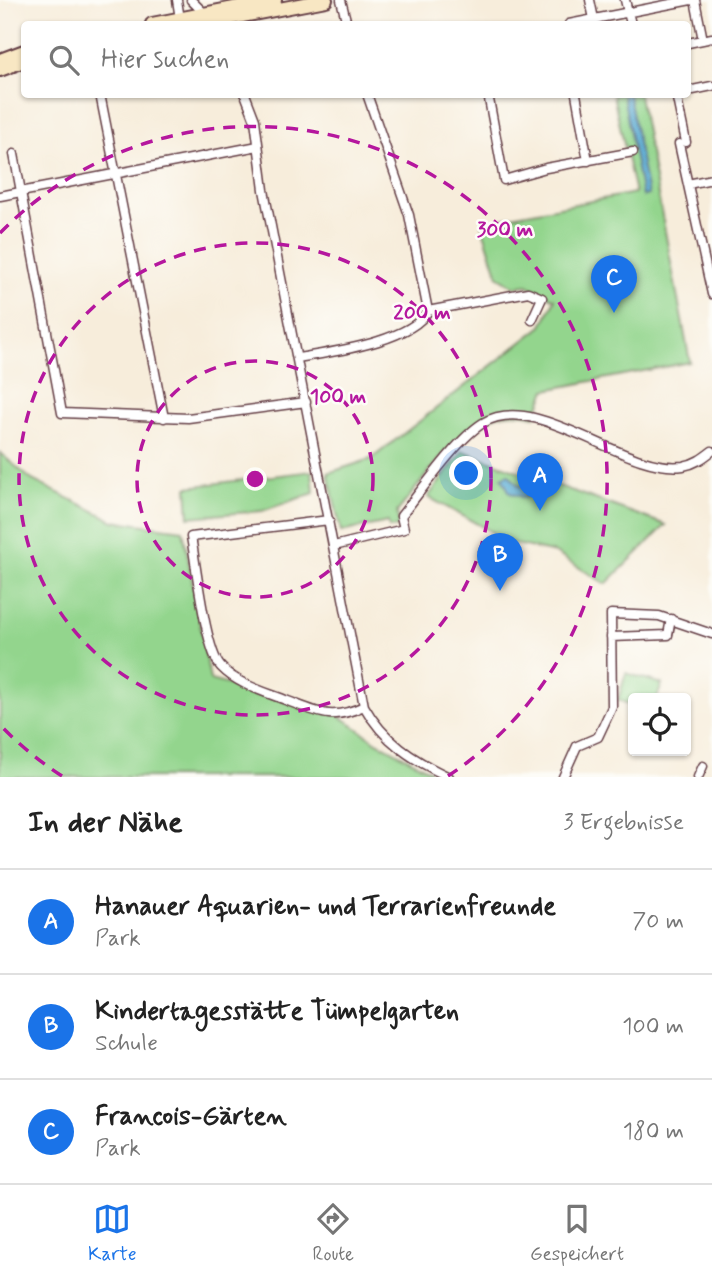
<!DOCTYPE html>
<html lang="de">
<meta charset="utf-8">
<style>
body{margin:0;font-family:Mynerve,sans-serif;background:#f6f6f6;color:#222}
.controls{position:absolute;right:21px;bottom:21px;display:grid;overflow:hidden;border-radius:7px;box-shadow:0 2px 5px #0004}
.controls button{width:63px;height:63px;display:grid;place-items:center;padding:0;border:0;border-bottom:2px solid #e0e0e0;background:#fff;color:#222;font:35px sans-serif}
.you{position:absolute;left:467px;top:474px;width:24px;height:24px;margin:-18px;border:5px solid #fff;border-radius:50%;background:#1a73e8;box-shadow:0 0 0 10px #1a73e833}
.badge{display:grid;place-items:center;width:46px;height:46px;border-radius:50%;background:#1a73e8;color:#fff;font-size:23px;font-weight:700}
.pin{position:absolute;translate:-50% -58px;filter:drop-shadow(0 2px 4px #0008)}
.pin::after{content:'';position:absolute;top:37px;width:24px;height:21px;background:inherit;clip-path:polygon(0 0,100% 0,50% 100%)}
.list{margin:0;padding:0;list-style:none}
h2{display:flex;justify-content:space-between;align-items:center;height:91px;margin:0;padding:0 28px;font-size:30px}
h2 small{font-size:23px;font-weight:400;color:#767676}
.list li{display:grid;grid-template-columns:46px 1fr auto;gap:21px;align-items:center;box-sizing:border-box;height:105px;padding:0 28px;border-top:2px solid #e0e0e0}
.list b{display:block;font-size:26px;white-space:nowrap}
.list p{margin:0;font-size:23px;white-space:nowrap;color:#767676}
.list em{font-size:23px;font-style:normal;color:#767676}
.icon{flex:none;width:38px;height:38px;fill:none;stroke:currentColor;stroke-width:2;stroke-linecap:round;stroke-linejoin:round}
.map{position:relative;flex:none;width:712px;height:777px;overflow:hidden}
.search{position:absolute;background:#fff;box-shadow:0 2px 5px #0004;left:21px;right:21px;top:21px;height:77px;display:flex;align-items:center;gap:18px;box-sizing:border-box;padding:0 24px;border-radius:7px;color:#767676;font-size:26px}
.sheet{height:406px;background:#fff}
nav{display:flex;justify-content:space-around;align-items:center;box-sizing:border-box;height:98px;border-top:2px solid #e0e0e0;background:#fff;font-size:19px;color:#767676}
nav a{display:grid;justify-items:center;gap:4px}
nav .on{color:#1a73e8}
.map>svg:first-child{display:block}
.green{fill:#93d58d;stroke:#6e7a5c;stroke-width:2}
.water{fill:#59add5;stroke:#526680;stroke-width:2}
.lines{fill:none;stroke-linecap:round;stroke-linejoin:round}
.minor-casing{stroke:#643e45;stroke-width:11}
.secondary-casing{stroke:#643e45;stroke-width:16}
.minor{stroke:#fff;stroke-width:8}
.secondary{stroke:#f8e7c3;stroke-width:12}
.ring{fill:none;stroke:#b5179e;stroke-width:3.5;stroke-dasharray:12 9}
.centre{fill:#b5179e;stroke:#fdfcf7;stroke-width:3.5}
.ring-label{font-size:21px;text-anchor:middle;font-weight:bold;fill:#b5179e;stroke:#fdfcf7;stroke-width:5;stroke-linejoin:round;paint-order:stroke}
</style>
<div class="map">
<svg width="712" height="777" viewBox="0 0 712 777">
<rect width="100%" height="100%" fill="#fdfcf7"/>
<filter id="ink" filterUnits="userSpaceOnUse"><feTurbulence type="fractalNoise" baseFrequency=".0143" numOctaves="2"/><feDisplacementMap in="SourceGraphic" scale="14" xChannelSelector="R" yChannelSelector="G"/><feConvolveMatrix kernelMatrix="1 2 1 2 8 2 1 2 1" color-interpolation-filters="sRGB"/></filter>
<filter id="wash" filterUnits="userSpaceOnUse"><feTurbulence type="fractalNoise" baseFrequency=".00686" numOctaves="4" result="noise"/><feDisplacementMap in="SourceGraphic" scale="28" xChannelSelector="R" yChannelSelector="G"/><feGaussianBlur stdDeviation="1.57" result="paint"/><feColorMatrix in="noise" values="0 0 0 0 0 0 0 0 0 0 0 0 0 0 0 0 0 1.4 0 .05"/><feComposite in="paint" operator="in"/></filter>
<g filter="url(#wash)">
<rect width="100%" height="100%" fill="#f7eddb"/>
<path class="green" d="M613,95h26l51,267 -144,28 -11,26c-63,-18 -102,54 -138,96l2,15 -10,1 -1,-6 -47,10 -13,-59 43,-14 171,-133 13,-27 -28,-14 -12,2 -17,-11 -16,-50 29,-10 124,-23z
M463,451l203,74 -60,59 -51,-31 -43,-10 -84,-46z
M0,453l32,27 82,41 69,9 27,150 124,32 43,30 65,35h-442z
M312,471l2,22 -52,18 -73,6 -2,-30z
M626,673l36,11 -5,14h-24v8l-15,-6z"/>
<path class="water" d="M623,95h6l19,100 -6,1z
M508,474l11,12 9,-2 4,8 -7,6 -15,-5 -8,-15z"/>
</g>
<g filter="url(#ink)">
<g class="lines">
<defs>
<path id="minor" d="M177,0l3,19
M191,0l15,15
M341,0l6,24
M590,0l5,24
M625,0l6,24
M695,0l8,40
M569,24l122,-24
M688,43l24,-5
M688,91l24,-5
M100,94l64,324
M245,94l10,26 9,70 100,516c20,36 49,54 85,71
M488,94l16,86 42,-12 87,-16
M576,94l12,67
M676,94l10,48
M679,144l33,150
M14,154l48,259 126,5 118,-16
M688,184l24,-5
M0,196l258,-50
M428,311l100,-19 14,6 -10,22
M298,358c33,-6 112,-16 130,-47l-19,-96 -42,-121
M329,520l-138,17c5,26 14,113 30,130 17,18 45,25 67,34 31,12 44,20 76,5
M334,546l70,-17 -3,-13c21,-26 55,-76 82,-93 55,-33 141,51 200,43 12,-2 20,-8 29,-15
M611,637l57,-2 3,-16
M563,777l14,-31 21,-9 14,-30 -1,-93 48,2 53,18
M698,777l5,-11"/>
<path id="secondary" d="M152,24l123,-24
M201,24l125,-24
M0,60l24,-9
M0,70l24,-9"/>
</defs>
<use href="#minor" class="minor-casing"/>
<use href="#secondary" class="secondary-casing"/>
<use href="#minor" class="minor"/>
<use href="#secondary" class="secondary"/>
</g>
</g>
<g class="ring">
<circle cx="255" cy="479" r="118"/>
<circle cx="255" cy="479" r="236"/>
<path d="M62 776A354 354 0 0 1 0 725M0 233A354 354 0 1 1 448 776"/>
</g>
<circle cx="255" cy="479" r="10" class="centre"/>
<g class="ring-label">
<text x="505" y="236">300 m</text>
<text x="422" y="319">200 m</text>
<text x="338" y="403">100 m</text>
</g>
</svg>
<div class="controls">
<button><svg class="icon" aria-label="locate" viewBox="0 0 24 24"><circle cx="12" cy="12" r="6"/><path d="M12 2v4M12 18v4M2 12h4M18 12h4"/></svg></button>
</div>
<div class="you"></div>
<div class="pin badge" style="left:540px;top:511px">A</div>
<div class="pin badge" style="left:500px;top:591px">B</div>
<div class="pin badge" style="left:614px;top:313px">C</div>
<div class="search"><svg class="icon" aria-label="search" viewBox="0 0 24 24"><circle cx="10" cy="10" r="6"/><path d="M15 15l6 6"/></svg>Hier suchen</div>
</div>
<section class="sheet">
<h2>In der Nähe<small>3 Ergebnisse</small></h2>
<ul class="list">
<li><span class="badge">A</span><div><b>Hanauer Aquarien- und Terrarienfreunde</b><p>Park</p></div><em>70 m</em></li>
<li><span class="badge">B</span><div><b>Kindertagesstätte Tümpelgarten</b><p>Schule</p></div><em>100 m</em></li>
<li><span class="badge">C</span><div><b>Francois-Gärten</b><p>Park</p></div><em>180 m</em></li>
</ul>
</section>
<nav>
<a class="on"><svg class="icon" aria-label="map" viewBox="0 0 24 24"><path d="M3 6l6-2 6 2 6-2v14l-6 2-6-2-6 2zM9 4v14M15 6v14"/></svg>Karte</a>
<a><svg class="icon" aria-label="directions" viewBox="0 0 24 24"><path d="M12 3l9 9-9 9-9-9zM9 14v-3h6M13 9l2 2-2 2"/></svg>Route</a>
<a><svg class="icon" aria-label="saved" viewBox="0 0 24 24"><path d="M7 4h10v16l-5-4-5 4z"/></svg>Gespeichert</a>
</nav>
